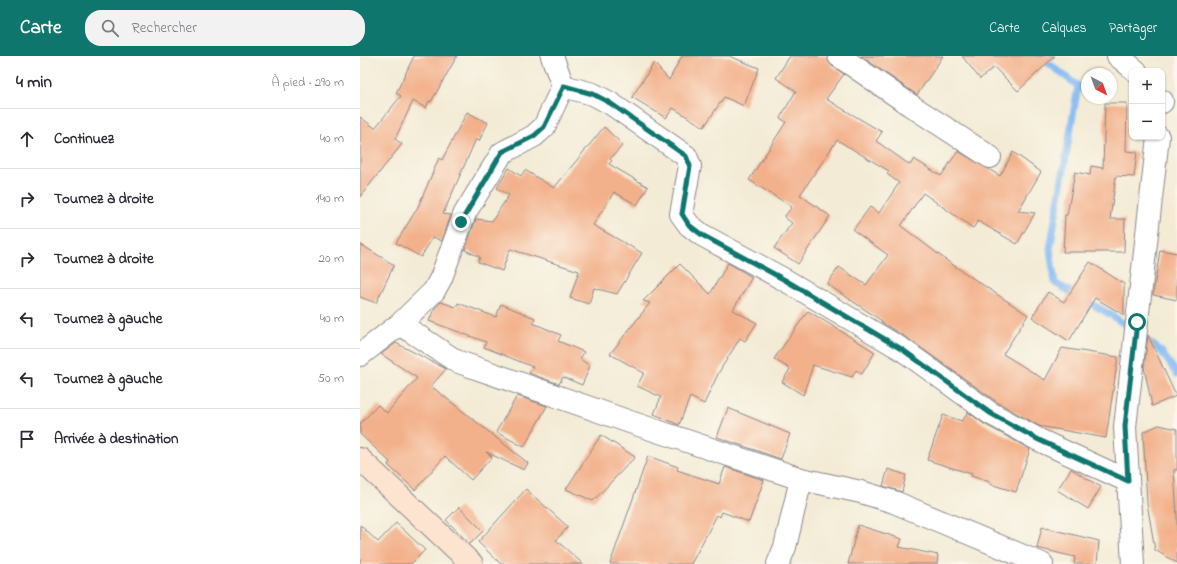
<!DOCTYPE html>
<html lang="fr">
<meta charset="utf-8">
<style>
body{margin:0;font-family:"Indie Flower",sans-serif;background:#f2f2f3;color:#2b2b33}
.controls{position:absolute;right:12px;top:12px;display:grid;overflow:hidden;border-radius:8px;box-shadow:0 1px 3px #0004}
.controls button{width:36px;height:36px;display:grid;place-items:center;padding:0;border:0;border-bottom:1px solid #e1e1e2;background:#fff;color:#2b2b33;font:20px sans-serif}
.compass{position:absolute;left:721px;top:12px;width:36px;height:36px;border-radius:50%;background:#fff;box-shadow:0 1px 3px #0004;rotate:139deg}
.stop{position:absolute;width:12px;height:12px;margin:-9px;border:3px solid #0f766e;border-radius:50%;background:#fff}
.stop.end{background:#0f766e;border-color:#fff;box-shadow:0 1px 4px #0008}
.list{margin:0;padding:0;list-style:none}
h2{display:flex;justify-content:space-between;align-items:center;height:52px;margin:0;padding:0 16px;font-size:17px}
h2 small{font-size:13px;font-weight:400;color:#7c7c81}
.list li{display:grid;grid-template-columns:26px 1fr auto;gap:12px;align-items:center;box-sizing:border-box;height:60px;padding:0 16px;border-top:1px solid #e1e1e2}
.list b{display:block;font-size:15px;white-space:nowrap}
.list em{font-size:13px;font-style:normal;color:#7c7c81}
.icon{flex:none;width:22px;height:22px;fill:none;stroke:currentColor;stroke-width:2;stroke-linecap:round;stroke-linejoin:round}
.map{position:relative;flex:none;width:817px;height:508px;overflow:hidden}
header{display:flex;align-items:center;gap:24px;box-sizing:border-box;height:56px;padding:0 20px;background:#0f766e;color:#fff}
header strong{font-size:19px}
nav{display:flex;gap:22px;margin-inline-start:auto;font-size:14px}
.search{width:280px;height:36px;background:#f2f2f3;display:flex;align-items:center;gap:10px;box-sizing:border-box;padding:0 14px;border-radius:16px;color:#7c7c81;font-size:15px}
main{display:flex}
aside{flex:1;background:#fff}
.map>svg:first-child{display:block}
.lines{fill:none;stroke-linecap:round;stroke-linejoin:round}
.stream{stroke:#82baf3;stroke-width:7}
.building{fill:#f3b18b}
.street-casing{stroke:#8a8688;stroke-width:24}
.secondary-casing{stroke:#8a8688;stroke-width:24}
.street{stroke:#fff;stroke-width:22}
.secondary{stroke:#fde4d1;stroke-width:22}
.route{stroke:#0f766e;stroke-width:5}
</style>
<header>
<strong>Carte</strong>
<div class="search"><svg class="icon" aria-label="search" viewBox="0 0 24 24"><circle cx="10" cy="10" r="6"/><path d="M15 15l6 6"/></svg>Rechercher</div>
<nav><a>Carte</a><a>Calques</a><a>Partager</a></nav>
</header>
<main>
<aside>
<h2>4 min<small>À pied · 290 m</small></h2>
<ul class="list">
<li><svg class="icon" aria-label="ahead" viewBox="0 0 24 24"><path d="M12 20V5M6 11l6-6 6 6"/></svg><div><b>Continuez</b></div><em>40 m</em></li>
<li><svg class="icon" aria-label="right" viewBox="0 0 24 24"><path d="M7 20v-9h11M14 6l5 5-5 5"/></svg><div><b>Tournez à droite</b></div><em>140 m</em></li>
<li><svg class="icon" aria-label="right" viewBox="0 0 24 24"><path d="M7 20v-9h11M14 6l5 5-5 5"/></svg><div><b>Tournez à droite</b></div><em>20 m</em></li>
<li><svg class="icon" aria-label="left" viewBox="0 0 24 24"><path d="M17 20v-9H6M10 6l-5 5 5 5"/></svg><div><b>Tournez à gauche</b></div><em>40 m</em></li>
<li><svg class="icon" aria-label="left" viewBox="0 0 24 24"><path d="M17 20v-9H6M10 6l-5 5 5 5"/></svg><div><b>Tournez à gauche</b></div><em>50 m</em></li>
<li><svg class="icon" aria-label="arrive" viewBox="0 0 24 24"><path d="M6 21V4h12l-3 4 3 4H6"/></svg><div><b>Arrivée à destination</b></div></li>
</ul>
</aside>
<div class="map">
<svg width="817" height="508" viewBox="0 0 817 508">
<rect width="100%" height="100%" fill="#fbf7ec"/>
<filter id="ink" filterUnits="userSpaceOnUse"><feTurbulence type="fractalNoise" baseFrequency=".025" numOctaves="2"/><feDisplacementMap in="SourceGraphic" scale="8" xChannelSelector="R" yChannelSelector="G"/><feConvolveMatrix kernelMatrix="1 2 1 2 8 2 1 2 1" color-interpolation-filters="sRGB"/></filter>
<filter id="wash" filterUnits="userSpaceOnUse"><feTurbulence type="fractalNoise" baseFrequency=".012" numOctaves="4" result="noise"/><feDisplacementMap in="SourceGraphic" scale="16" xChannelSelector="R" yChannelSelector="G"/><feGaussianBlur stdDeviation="0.9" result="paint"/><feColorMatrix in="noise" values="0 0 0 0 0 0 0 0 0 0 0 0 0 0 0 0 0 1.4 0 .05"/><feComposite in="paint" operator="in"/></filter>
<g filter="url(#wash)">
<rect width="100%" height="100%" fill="#f3ebd5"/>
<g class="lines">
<path class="stream" d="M679,0l39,30 -28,163 5,34 56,32 22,15
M786,284l15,11 16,23"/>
</g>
<g id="blocks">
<path class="building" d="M54,0h43l-26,46 -2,-1 -3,7 -13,-7 -18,38 7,5 -42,53v-80l15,11 26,-32 -5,-3z
M322,0h47l30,12 -15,38 -20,-9 -20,30 -31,-19 -7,10 -34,-21 22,-34 15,17z
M430,0h37l5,10 12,8 -18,25 56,33 -6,9 34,24 4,-6 27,17 17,-25 42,25 13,-24 28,20 -23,39 17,2 -18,31 -39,-23 -5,7 -50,-35 -22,33 49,37 78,52 -25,39 42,26 17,-32 56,9 -12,81 -67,-12 -42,-24 -87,-62 -29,-18 1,-1 -55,-37 12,-17 27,18 22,-30 -35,-25 17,-23 9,6 20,-30 -12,-9 2,-3 -52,-31 -37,55 30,21 -32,48 -24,-16 18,-25 -8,-6 8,-10 -43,-27 37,-58 -6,-4 16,-27 -20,-13z
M501,0h82l-26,39z
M602,0h93l-37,35 -24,-24 -14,12z
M745,47h22l-1,48 11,1 -3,25 -18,-1 -6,43h15l-1,33h-61l2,-37h2l8,-43 15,3 1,-9 12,2z
M107,56l21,11 -9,18 -3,-2 -33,75 8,1 -9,26 -9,-4 -12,20 -25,-14 22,-36 21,-49 3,2z
M244,71l19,18 -13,14 2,2 -3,3 39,23 -11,18 -23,-13 -21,33 49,28 -25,41 -23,-6 -5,16 -19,-6 9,-27 -69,-22 -8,22 -24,-9 2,-5 -15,-7 11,-31 16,2 17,-26 -12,-7 12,-20 12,8 4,-6 29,18z
M0,188l34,21 -18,38 -16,-6z
M800,194l17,3v47l-24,-5z
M730,206l34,22v31l-29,-17 -26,43 -37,-24 16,-25 16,10z
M368,207l24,14 -19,33 24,13 -12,18 -5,-3 -21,34 -15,32 -14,-7 -11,28 -25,-11 7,-17 -24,-11 7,-13 -34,-19 40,-51 -7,-2 37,-37 30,30z
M81,246l15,5 2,-4 38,14 5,-13 34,14 -2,5 28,12 -3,6 26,11 -4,7 10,7 -8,19 -19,-8 -4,7 -30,-11 4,-6 -49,-20 2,-5 -57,-21 5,-12z
M448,255l67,41 -13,22 -6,-4 -4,7 -39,-12 -10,30 -21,-13 8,-13 -16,-10z
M788,279l28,61 -24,10 -8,-39z
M36,287l50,26 -15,17 97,77 -4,7 -38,-18 6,5 -21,23 -26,-24 -30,34 -27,-25 2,-3 -30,-28v-10l18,-19 9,8 30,-35 -36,-24z
M157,340l30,10 -23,41 -28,-15z
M368,352l62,26 -9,25 -64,-22z
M608,356l16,12 46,25 -14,43 -26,-8v-2l-19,-6 1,-2 -45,-14 16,-45 19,6z
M799,369l18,4v41h-3l3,47v46l-22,-13 -8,-47 -4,-71z
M241,379l34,22 -42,44 -27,-12z
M288,400l30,11 -1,3 42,14 6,-17 39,13 -15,42 -27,-10 -2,5 -3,-2 -26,49h-81z
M528,413l18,6 -4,17 -19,-6z
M711,413l30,18 -13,22 -31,-19z
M166,433l42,38 -12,13 27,24h-82l-23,-22z
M99,451l24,24 -13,13 -24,-24z
M36,467l29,27 -14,14h-51v-39l18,17z
M498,469l44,14 -3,8 39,8 -1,9h-89z
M682,471l57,14 -2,23h-23l1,-7 -38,-9z"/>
</g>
</g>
<g filter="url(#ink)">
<use href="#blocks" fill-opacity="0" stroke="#8a8688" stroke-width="1"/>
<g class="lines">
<defs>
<path id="street" d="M479,0l71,49 80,52
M758,0l18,15
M203,30l30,8 17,9 76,53 4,10 -9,48 8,11 13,10 83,45 118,70 87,63 49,27 89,41
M802,45v1
M40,268l56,37 174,61 171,57 60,13 33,10 148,62
M0,299l40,-31 34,-33 7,-13 24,-65 37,-60 32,-17 10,-9 19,-41 -11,-30
M418,508l7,-17 16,-68
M773,508l-8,-137 33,-290"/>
<path id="secondary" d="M0,403l112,105"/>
</defs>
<use href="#street" class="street-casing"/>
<use href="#secondary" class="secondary-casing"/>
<use href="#street" class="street"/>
<use href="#secondary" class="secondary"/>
</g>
</g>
<g class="lines" filter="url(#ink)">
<path class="route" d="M101,166l41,-70 32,-16 10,-9 20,-41 29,8 17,9 76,53 4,10 -8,48 7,11 13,10 83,45 118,70 87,63 49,27 89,41 -3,-55 12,-104"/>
</g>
</svg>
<div class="controls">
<button>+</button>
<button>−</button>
</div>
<svg class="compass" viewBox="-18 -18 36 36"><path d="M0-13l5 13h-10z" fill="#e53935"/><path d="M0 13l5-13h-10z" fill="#7c7c81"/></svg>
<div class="stop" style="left:777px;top:266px"></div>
<div class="stop end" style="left:101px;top:166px"></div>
</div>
</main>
